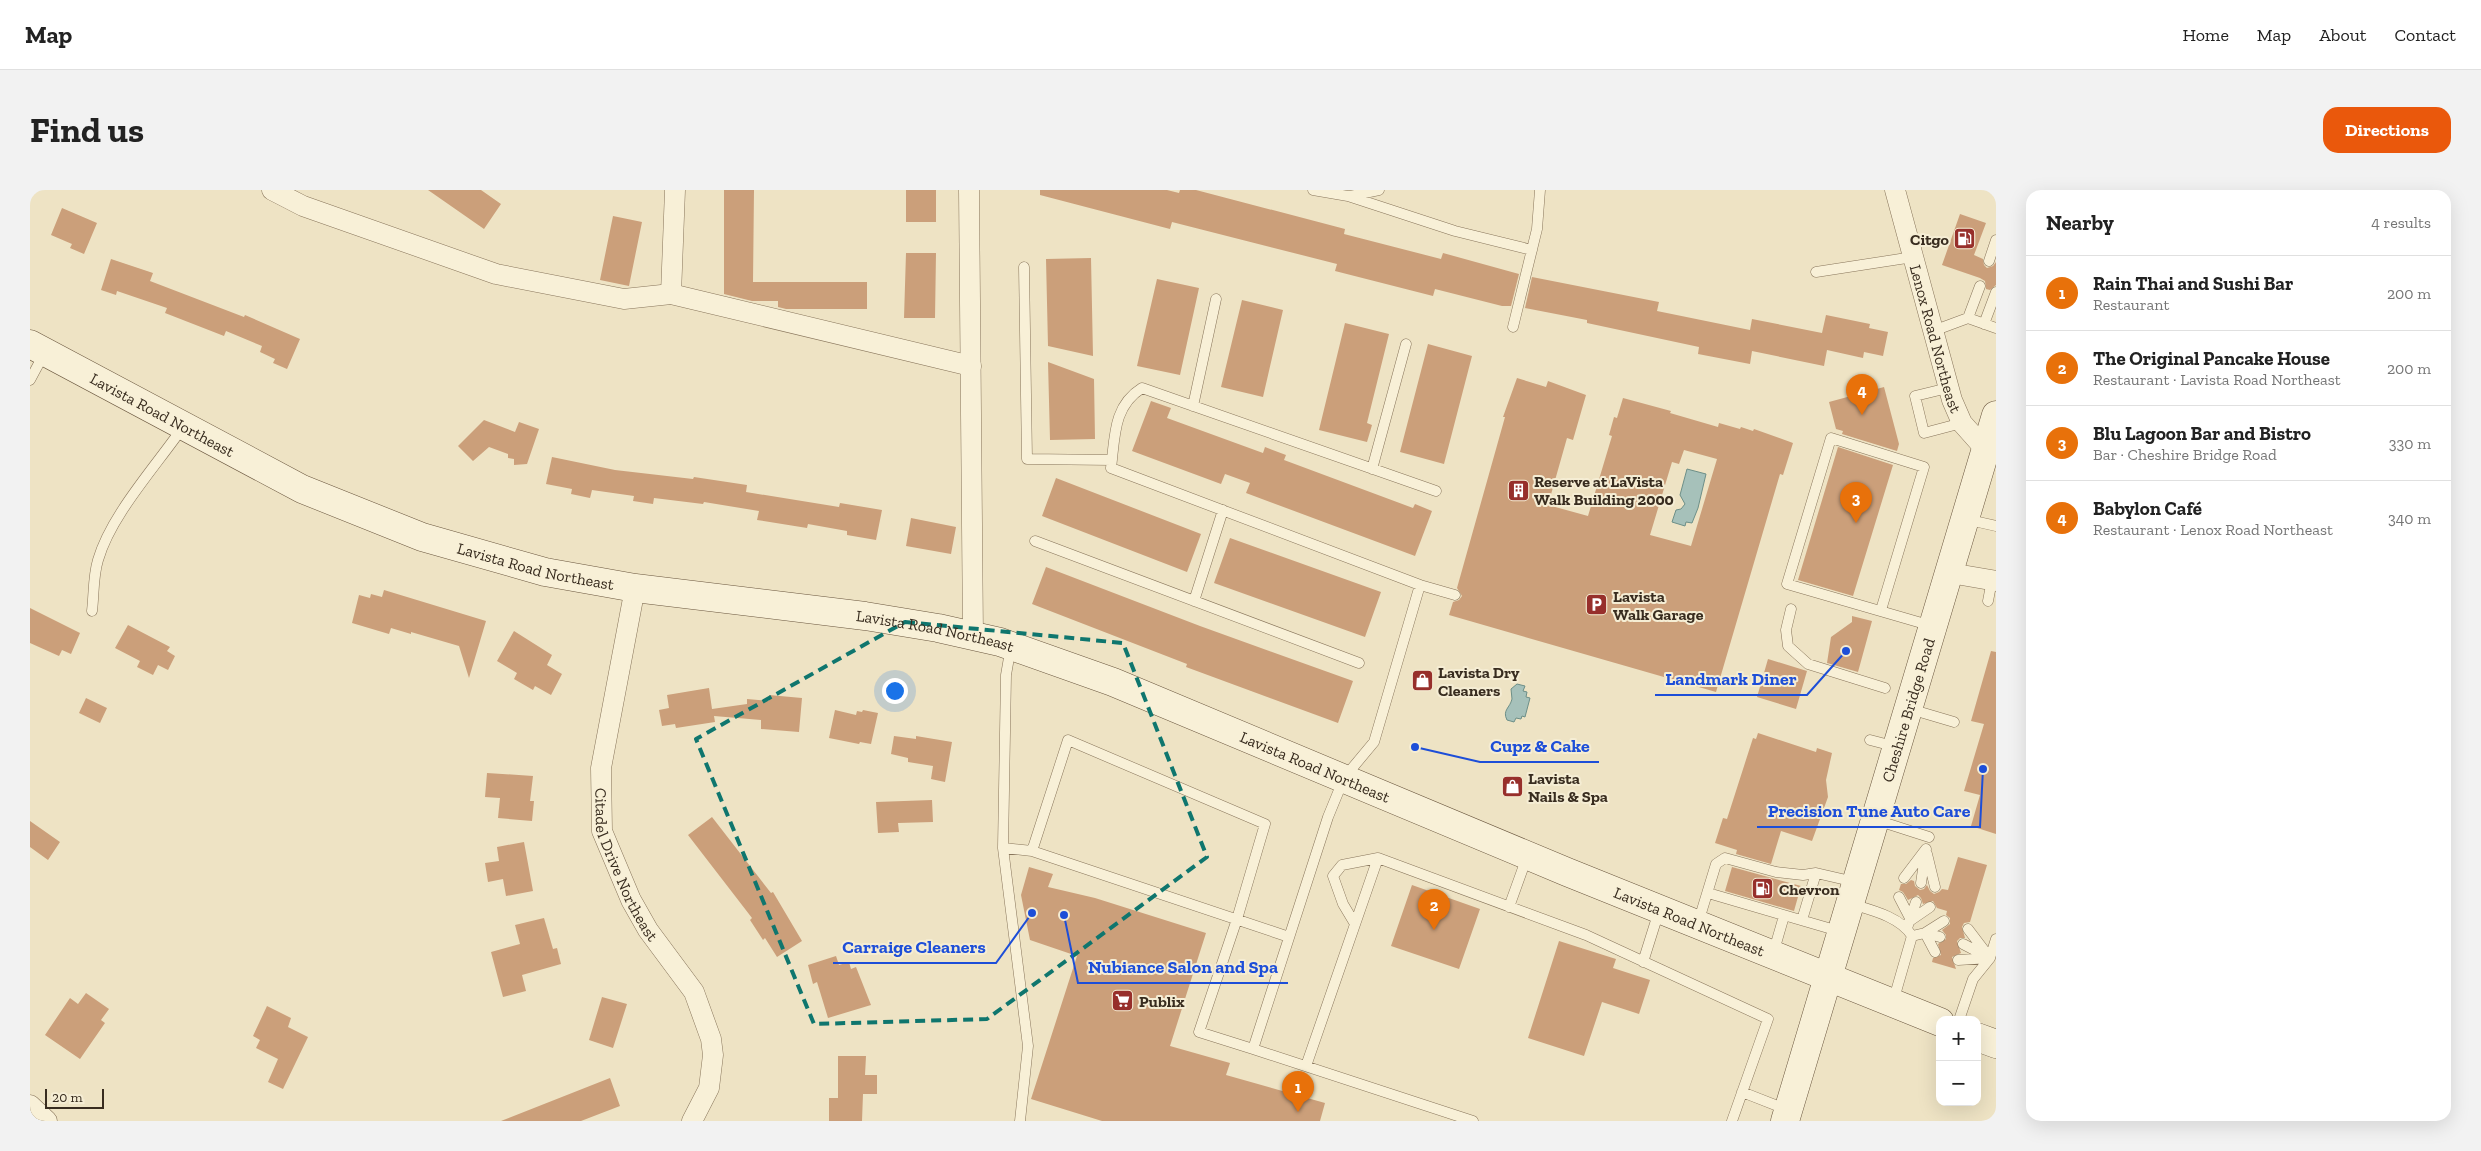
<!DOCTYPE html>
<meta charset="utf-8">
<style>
body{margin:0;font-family:"Zilla Slab",serif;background:#f2f2f2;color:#222}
.controls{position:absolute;right:15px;bottom:15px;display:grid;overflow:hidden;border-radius:10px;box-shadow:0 5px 20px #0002}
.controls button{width:45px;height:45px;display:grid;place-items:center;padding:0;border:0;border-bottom:1px solid #e0e0e0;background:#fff;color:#222;font:25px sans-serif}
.scale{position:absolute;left:15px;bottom:12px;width:59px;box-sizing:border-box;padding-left:5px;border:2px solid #382c1f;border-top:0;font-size:14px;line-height:18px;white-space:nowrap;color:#382c1f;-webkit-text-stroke:4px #f5edd4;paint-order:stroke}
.you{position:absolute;left:864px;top:500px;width:18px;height:18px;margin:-12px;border:4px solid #fff;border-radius:50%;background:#1a73e8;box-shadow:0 0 0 8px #1a73e833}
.badge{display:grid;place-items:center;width:32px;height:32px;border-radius:50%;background:#ea580c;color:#fff;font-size:16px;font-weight:700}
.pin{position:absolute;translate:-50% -41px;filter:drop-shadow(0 1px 2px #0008)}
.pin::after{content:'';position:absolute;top:26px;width:18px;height:15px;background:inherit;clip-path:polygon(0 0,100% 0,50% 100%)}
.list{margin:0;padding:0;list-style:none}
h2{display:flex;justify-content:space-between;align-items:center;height:65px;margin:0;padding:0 20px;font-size:21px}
h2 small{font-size:16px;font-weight:400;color:#767676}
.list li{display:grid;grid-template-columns:32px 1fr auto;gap:15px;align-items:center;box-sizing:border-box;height:75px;padding:0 20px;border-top:1px solid #e0e0e0}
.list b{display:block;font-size:19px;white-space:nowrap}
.list p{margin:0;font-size:16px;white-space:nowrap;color:#767676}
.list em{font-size:16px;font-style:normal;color:#767676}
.map{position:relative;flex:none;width:1966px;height:931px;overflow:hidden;border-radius:15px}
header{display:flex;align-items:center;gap:30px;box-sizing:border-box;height:70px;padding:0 25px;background:#fff;border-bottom:1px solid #e0e0e0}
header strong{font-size:24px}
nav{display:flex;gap:28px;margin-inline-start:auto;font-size:18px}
.intro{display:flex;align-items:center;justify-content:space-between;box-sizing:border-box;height:120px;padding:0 30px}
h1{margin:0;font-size:35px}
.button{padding:12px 22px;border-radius:15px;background:#ea580c;color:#fff;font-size:18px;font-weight:700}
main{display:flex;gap:30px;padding:0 30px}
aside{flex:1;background:#fff;border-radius:15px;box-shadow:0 5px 20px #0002}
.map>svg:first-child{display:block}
.water{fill:#a6c1ba;stroke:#6d8f88}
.building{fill:#cb9f7a;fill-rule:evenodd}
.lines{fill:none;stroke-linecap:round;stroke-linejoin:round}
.lane-casing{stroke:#88755b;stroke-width:11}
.street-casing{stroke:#88755b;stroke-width:21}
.secondary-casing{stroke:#6a563e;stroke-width:29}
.lane{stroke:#f8f0d7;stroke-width:10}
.street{stroke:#f8f0d7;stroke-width:20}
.secondary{stroke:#f8f0d7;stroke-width:28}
.marked{fill:none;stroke:#0f766e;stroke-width:4;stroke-dasharray:10 6;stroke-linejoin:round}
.labels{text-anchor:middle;stroke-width:4;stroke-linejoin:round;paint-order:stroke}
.poi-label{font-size:16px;font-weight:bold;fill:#382c1f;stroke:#f5edd4;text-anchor:start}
.street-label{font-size:16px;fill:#382c1f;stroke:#f5edd4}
.leader{fill:none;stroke:#1d4ed8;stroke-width:2}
.callout-dot{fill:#1d4ed8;stroke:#f5edd4;stroke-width:2}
.callout-label{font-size:18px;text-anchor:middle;font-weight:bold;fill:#1d4ed8;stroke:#f5edd4;stroke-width:4;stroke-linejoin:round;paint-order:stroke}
</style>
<header>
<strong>Map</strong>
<nav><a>Home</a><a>Map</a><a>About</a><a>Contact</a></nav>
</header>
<div class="intro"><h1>Find us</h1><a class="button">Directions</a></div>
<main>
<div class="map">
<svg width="1966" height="931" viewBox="0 0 1966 931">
<rect width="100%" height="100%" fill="#eee3c4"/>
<path class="water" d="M1657,279l19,5 -8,34 -6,15 -6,-1 -1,4 -13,-4 4,-12 5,-1 4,-5 -5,-9z
M1487,494l8,2 -2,5 4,1 -1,5 4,1 -5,19 -3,-1 -1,3 -5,-1 -2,4 -7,-2c-5,-10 3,-12 5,-21l-1,-10z"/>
<path class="building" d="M398,0h53l20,14 -17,25z
M694,0h30l-1,92h114v27h-81l-8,-2v-6h-26l-28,-7z
M876,0h30v32h-30z
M1010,0h127l12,3 1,-3h16l149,39 -1,5 97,25 2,-6 76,21 -8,32h-9l-67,-17 -2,7 -98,-25 2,-7 -165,-42 -2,7 -130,-34z
M32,18l35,15 -13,31 -14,-6 2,-4 -21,-9z
M1930,24l26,9 -12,32 9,4 1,6 3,3 6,-2 3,-4v23l-6,5 -4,-1 -1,-8 -5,-3 -38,-13z
M583,26l29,6 -13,64 -29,-6z
M876,63h30l-1,65h-31z
M1061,68l2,98 -45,-10 -2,-87z
M81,69l42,14 -3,8 94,36 1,-2 55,24 -13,30 -14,-6 2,-4 -15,-7 2,-6 -36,-15 -2,5 -59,-23 2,-5 -50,-17 -1,4 -15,-5z
M1502,87l127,25 -2,9 93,19 2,-11 70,14 4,-18 44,9 -1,4 19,4 -5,24 -19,-4 -1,6 -36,-8 -3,16 -72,-15 -2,13 -52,-10 1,-7 -112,-24v-3l-62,-12z
M1127,89l42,9 -19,87 -43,-9z
M1212,110l41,10 -20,87 -42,-10z
M1315,133l44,11 -22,89 5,2 -5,17 -48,-12z
M1398,154l44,12 -28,108 -44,-12z
M1018,172l46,17 1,60 -45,1z
M1487,188l29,9 2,-6 38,14 -13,45 -6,-2 -19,67 40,11 24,-80 -3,-1 5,-18 3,1 6,-20 48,13 -1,2 48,14 1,-4 21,6 1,-2 12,4 1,-2 39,14 -10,32 -3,-1 -64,218 -267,-77 4,-13 6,-2 3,-4 -5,-8 48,-171h-2zM1654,260l33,9 -26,87 -41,-11 22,-73 7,2z
M1854,197l15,57 -2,7 -55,-17 1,-3 -7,-2 -7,-27z
M1121,211l20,7 -4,10 96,35 2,-6 21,8 -2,5 129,48 2,-4 17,7 -17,45 -169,-63 4,-10 -25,-9 -4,10 -89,-33z
M454,230l31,12 4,-10 20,7 -12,35 -13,1v-6l-6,-1v-4l-19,-7 -16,14 -15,-15z
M1808,257l55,18 -40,131 -55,-16z
M522,267l63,13 78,9 1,-2 53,8 -1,7 93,15 1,-4 42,7 -6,30 -29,-5v-4l-39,-7 -1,4 -50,-8 2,-9 -55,-9 -1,2 -49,-6 -1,6 -20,-3 1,-5 -42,-6 -2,8 -19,-4 1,-5 -26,-5z
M1026,288l145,56 -14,38 -145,-56z
M881,328l45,9 -5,27 -45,-8z
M1200,348l151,54 -16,45 -151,-54z
M1016,377l154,59 153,55 -15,42 -152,-56 1,-3 -155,-60z
M354,400l102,31 -17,57 -10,-32 -48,-14v2l-20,-6 -2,6 -37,-11 7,-28 11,3 1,-4 11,3z
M0,418l50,25 -9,21 -9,-4 -3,6 -29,-13z
M1822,426l20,5 -14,51 -31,-9 4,-26 21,-15z
M98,435l42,22 -3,4 8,5 -7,14 -10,-5 -5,10 -16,-8 3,-6 -25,-13z
M484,441l38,24 -5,10 15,9 -11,21 -16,-9 -2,4 -19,-11 3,-6 -20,-12z
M1961,461l5,1v182l-25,-8 9,-31 -16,-4 20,-67 -13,-3z
M1738,469l39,12 -11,38 -39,-12z
M679,498l3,21 35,-5v-5l22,2v-6l33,3 -3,34 -38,-3v-9l-47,-4 1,6 -39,6 -1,-4 -13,2 -3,-16 10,-2 -2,-13z
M56,508l21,10 -7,15 -21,-10z
M805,520l21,5 1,-4 5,1 1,-2 15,3 -7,31 -11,-2 -1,2 -30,-6z
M1728,543l58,19 1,-4 15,5 -6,27 2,17 -16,44 -31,-10 -10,33 -35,-10 1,-4 -22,-7 8,-25 4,1 26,-81 3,1z
M864,546l22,3v-3l36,6 -7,40 -14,-3 2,-13 -25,-4v-4l-17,-4z
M457,583l46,3 -3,25h4l-2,20 -34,-3 2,-20 -15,-1z
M902,610l1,22 -35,1 1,9 -21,1 -2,-31z
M682,627l59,76 2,-1 29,49 -25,16 -12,-19 -2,2 -13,-20 2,-2 -64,-83z
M0,631l30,21 -12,18 -18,-13z
M494,652l9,49 -27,5 -3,-17 -15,3 -3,-19 14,-2 -2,-14z
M1928,667l29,8 -17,57 -6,1 -2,4 3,11h-5l-3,3 4,12 -9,4 4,12 -24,-7 1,-4 8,-3 -3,-11 8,-5v-4l-4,-5 8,-6v-6l-4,-3 1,-4 -10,-3 -4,-7 -10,3 -2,-6 -3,-3 -10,5 -5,-8 -4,-2 2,-6h5l5,-4 3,1 1,5 5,4 4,-1 3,-4 3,6 4,3 5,-2 3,-3 6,1z
M999,677l24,7 -5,13 47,11 111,35 -36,113 60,17 -4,12 99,28 -5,18h-218l-71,-22 46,-143 -47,-16 -9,-45z
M1702,677l69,19 -7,25 -69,-20z
M1382,695l68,24 -21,60 -68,-23z
M514,728l9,31 4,-1 4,16 -39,11 4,16 -23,6 -12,-45 29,-8 -5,-19z
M1529,751l57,18 -3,9 37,12 -11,34 -37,-12 -18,54 -56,-18z
M806,766l3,9 10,-3 2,7 5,-2 15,38 -43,13 -11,-36 -4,2 -5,-19z
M56,803l23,16 -8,11 4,3 -25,36 -35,-24 25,-37 8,6z
M572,807l25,7 -14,44 -24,-8z
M237,816l24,12 -3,9 20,10 -25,52 -15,-7 10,-23 -22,-11 4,-8 -7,-4z
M808,866h28l-1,19h12v19h-14l-1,27h-33v-23h9z
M580,888l10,28 -39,15h-80z"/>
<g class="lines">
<defs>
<path id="lane" d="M1283,0l35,6 107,35 77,19
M1320,6l29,-6
M1959,71l7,-21
M994,77l3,192 85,1
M1786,82l97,-15
M1950,96l-12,32 28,10
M1954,134l12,-32
M1483,137l24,-98 3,-39
M1903,141l35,-13
M0,190l15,-28
M1918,198l-33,8 9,37 38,-10
M1163,216l23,-107
M1342,279l34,-125
M1935,329l31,7
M1005,351l324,122
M1390,395l35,10
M1164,411l29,-91
M1958,411l4,-21
M1761,419l-5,21 2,16 20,18 77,24
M1851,420l43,-143 -93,-29 -44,146 145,42
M62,421c2,-16 1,-35 6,-51 13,-45 58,-94 85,-133
M981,456l-5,29 -3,173 29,3 257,86
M1880,519l44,13
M1840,550l27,7
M1846,630l53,17
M973,658l25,198 -8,75
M1002,661l36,-111 197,84 -28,95 -38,113 54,17 75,-232 16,-39 30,-36 46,-157 -309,-117c4,-31 2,-62 31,-80l294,103
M1897,664l8,33
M1874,688l22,-29 -5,34
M1678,703l134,39
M1869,707l12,23
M1821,714c20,6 50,13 61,32l-19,66
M1479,717l18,-50
M1772,730l14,-47
M1881,730l19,-13
M1668,733l18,-59 9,-6 51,14 27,3 13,-2 39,9
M1325,734l-12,-20 -10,-28 9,-11 36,-7 208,77 182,84 -36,102
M1877,738l9,-26
M1895,743l10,19
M1895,743l15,4
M1882,746l13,-3 19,-12
M1933,754l27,14 6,-19
M1743,764l11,-38
M1928,770l32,-2 -22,-29
M1613,772l16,-51
M1929,830l14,-41 17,-21
M1223,859l220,72
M1276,876l72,-208
M1712,902l46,18"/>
<g id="street">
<path d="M242,0l31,16 193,68 128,25 47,-5 300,72"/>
<path d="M939,0l4,446"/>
<path id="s1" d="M1865,0l57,210 10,23 24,27"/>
<path d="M641,104l4,-104"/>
<path d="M1920,383l46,8"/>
<path id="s2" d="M605,398l-34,180 1,63 29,69 17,30 46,62 17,47 2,16 -4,33 -17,33"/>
<path d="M0,915l17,16"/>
</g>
<g id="secondary">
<path id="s3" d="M0,154l272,145 120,48 123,35 90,16 230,28 73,12 62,14 113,40 454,190 373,150"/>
<path d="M1947,847l19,7"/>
<path id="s4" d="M1755,931l211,-706"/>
</g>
</defs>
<use href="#lane" class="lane-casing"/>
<use href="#street" class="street-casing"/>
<use href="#secondary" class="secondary-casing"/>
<use href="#lane" class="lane"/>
<use href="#street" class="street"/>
<use href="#secondary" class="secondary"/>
</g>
<path class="marked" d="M875,432l218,21 84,214 -220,162 -173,5 -118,-285z"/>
<defs>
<symbol id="fuel-square" viewBox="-11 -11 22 22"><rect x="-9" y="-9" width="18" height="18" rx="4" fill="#972f2b" stroke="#f5edd4"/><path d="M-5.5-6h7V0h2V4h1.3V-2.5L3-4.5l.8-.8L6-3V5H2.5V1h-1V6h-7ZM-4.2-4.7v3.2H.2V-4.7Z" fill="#fff"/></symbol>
<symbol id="building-square" viewBox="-11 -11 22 22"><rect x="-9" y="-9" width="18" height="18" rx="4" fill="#972f2b" stroke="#f5edd4"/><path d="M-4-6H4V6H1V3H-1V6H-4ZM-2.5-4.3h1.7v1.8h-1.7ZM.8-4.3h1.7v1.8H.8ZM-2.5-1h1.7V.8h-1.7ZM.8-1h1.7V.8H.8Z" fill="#fff"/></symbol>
<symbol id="parking-square" viewBox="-11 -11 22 22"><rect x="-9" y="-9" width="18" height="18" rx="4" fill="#972f2b" stroke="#f5edd4"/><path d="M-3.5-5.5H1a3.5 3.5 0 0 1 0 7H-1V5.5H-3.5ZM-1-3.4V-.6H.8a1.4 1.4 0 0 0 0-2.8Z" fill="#fff"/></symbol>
<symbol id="shop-square" viewBox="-11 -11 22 22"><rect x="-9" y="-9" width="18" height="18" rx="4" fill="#972f2b" stroke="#f5edd4"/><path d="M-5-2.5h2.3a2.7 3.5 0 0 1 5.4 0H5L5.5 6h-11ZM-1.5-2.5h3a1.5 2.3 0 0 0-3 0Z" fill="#fff"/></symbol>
<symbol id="supermarket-square" viewBox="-11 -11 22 22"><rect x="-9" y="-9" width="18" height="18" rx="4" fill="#972f2b" stroke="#f5edd4"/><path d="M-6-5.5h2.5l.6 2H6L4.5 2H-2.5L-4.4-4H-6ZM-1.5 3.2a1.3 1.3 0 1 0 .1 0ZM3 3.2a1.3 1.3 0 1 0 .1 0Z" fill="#fff"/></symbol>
</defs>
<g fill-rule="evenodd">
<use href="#fuel-square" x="1922" y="36" width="25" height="25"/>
<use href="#building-square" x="1476" y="288" width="25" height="25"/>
<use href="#parking-square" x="1554" y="402" width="25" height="25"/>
<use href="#shop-square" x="1380" y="478" width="25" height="25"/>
<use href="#shop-square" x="1470" y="584" width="25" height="25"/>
<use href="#fuel-square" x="1720" y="686" width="25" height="25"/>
<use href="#supermarket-square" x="1080" y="798" width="25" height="25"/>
</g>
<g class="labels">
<g class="poi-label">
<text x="1919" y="55" text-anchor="end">Citgo</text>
<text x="1504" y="297">Reserve at LaVista<tspan x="1504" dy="18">Walk Building 2000</tspan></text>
<text x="1583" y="412">Lavista<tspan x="1583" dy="18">Walk Garage</tspan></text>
<text x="1408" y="488">Lavista Dry<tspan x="1408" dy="18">Cleaners</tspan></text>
<text x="1498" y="594">Lavista<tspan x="1498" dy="18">Nails &amp; Spa</tspan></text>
<text x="1749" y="705">Chevron</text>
<text x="1109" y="817">Publix</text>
</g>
<g class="street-label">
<text dy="6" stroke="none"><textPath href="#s1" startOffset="154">Lenox Road Northeast</textPath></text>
<text dy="6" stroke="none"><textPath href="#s3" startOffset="150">Lavista Road Northeast</textPath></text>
<text dy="6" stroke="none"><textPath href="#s3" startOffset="555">Lavista Road Northeast</textPath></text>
<text dy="6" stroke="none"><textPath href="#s3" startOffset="960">Lavista Road Northeast</textPath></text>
<text dy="6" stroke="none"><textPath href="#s4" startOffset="429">Cheshire Bridge Road</textPath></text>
<text dy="6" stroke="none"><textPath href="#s3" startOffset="1365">Lavista Road Northeast</textPath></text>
<text dy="6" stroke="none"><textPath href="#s2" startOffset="285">Citadel Drive Northeast</textPath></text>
<text dy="6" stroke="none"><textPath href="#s3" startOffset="1770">Lavista Road Northeast</textPath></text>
</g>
</g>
<path class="leader" d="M1816 461L1777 505H1625M1385 557L1450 572H1569M1953 579L1950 637H1727M1002 723L966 773H803M1034 725L1048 793H1258"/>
<g class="callout-dot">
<circle cx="1816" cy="461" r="5"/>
<circle cx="1385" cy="557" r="5"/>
<circle cx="1953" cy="579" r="5"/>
<circle cx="1002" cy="723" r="5"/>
<circle cx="1034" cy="725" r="5"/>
</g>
<g class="callout-label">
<text x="1701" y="495">Landmark Diner</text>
<text x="1510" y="562">Cupz &amp; Cake</text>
<text x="1839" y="627">Precision Tune Auto Care</text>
<text x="884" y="763">Carraige Cleaners</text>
<text x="1153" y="783">Nubiance Salon and Spa</text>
</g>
</svg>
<div class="controls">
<button>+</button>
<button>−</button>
</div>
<div class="scale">20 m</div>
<div class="you"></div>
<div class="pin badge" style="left:1268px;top:922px;background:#e8710a">1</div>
<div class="pin badge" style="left:1404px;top:740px;background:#e8710a">2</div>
<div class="pin badge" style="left:1826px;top:333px;background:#e8710a">3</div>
<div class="pin badge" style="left:1832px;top:225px;background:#e8710a">4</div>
</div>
<aside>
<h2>Nearby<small>4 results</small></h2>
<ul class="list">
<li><span class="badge" style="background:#e8710a">1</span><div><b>Rain Thai and Sushi Bar</b><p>Restaurant</p></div><em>200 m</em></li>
<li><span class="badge" style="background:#e8710a">2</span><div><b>The Original Pancake House</b><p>Restaurant · Lavista Road Northeast</p></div><em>200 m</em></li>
<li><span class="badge" style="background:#e8710a">3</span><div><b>Blu Lagoon Bar and Bistro</b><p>Bar · Cheshire Bridge Road</p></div><em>330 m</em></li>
<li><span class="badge" style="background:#e8710a">4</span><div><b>Babylon Café</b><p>Restaurant · Lenox Road Northeast</p></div><em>340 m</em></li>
</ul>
</aside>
</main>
